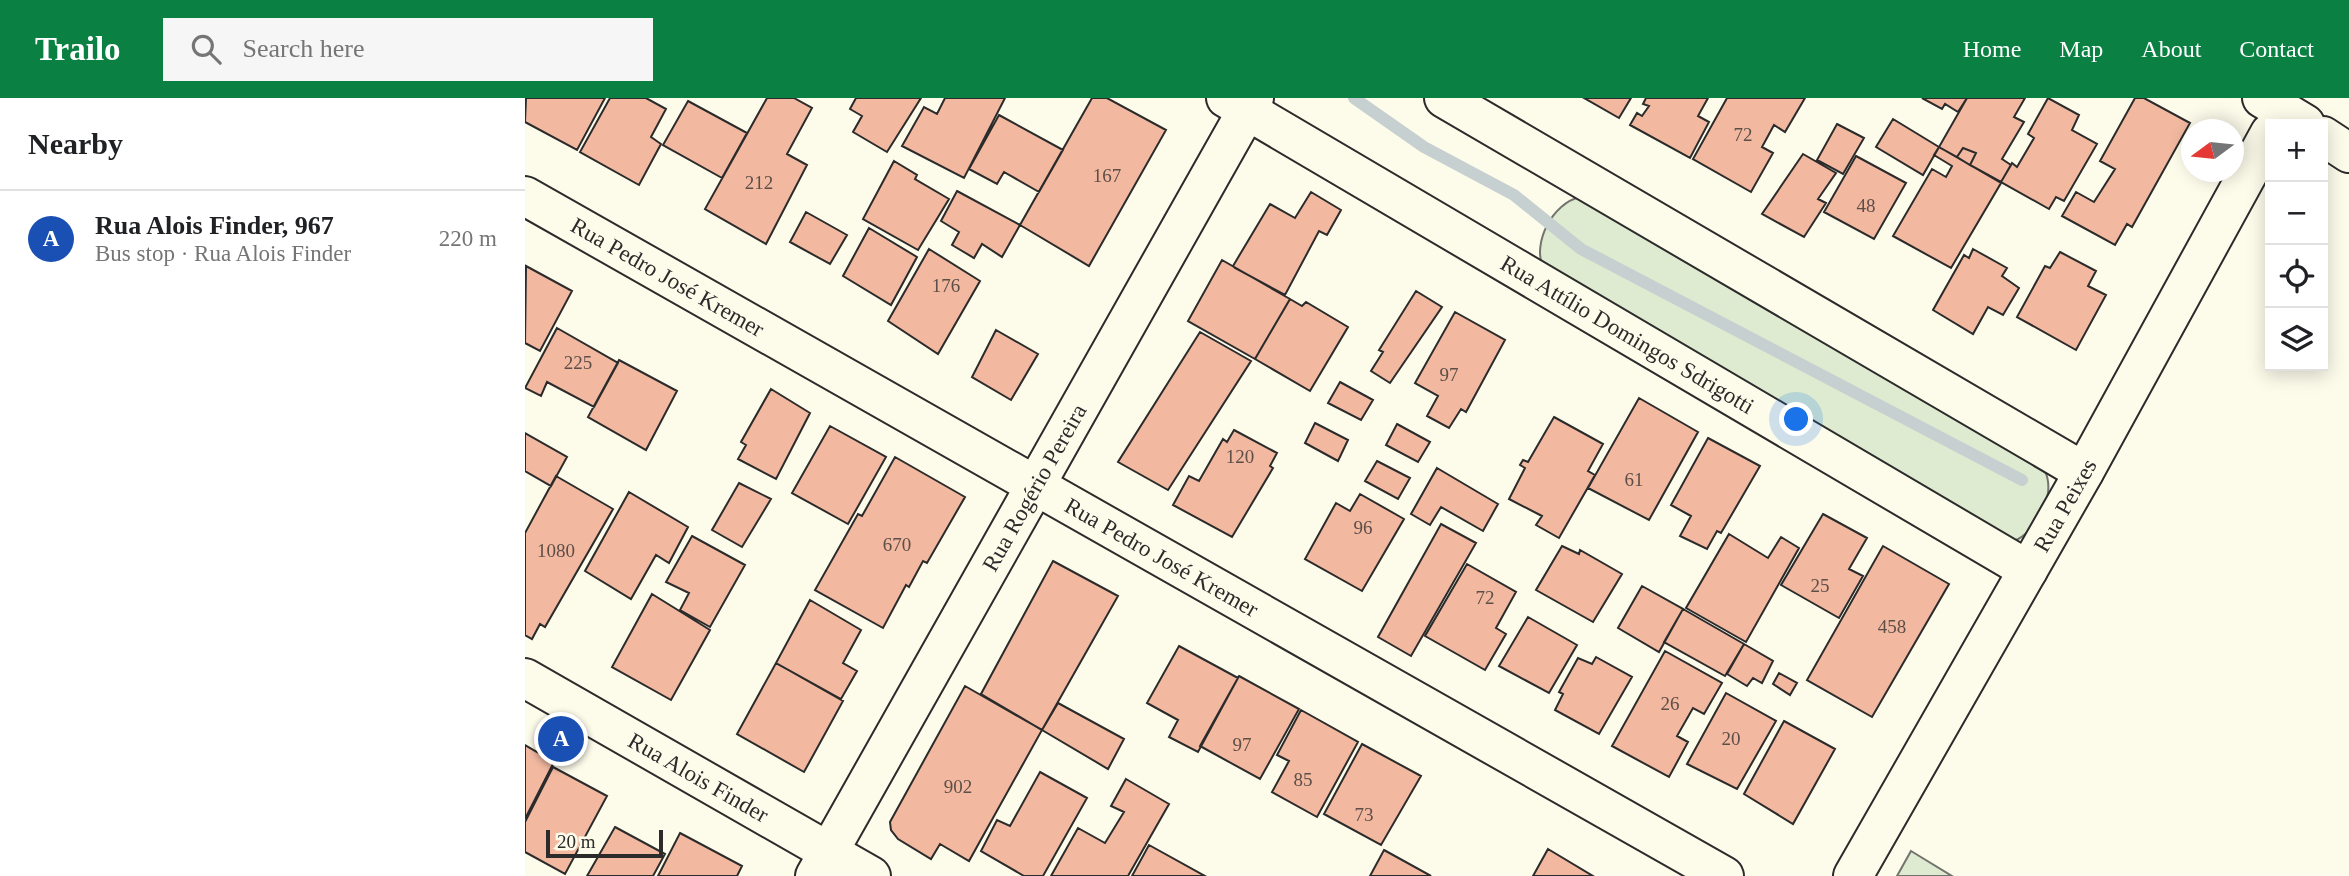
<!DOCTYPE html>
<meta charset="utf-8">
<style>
body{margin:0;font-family:"Times New Roman",serif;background:#f6f6f6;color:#202124}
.controls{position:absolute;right:21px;top:21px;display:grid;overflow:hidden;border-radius:0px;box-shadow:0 4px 18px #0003}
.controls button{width:63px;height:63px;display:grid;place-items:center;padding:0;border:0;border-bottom:2px solid #e0e0e0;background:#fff;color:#202124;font:35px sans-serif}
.compass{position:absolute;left:1656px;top:21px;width:63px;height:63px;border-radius:50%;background:#fff;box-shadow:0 4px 18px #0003;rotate:255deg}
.scale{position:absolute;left:21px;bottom:18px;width:117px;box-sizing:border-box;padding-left:7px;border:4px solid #2b2b2b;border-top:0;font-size:19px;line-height:24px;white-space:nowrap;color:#2b2b2b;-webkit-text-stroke:5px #fdfbea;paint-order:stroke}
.you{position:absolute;left:1272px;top:322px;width:24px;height:24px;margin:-18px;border:5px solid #fff;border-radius:50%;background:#1a73e8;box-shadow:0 0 0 10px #1a73e833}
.badge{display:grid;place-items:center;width:46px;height:46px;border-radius:50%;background:#0b8043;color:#fff;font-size:23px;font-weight:700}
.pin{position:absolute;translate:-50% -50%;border:4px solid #fff;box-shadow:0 2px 7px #0006}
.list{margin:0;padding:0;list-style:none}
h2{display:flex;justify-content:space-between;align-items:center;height:91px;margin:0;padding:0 28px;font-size:30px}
h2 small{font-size:23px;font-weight:400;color:#757577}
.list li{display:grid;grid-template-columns:46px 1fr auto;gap:21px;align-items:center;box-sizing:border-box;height:98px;padding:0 28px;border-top:2px solid #e0e0e0}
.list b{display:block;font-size:26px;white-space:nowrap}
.list p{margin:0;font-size:23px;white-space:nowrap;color:#757577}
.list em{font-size:23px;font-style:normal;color:#757577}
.icon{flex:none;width:38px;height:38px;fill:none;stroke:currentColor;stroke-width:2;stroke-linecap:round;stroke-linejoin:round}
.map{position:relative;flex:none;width:1824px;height:778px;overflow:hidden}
header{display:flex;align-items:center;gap:42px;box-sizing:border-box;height:98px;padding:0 35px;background:#0b8043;color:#fff}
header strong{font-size:33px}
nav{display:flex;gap:38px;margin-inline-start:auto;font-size:24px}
.search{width:490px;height:63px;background:#f6f6f6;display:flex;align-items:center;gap:18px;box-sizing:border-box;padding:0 24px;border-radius:0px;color:#757577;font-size:26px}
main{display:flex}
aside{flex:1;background:#fff}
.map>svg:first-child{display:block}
.green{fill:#deebd1;stroke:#74746e;stroke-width:2}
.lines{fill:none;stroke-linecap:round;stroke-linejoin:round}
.stream{stroke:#c7d0d0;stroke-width:12}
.building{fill:#f2b8a0;stroke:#2b2b2b;stroke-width:2}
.minor-casing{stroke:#2b2b2b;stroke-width:42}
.minor{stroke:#fdfbea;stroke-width:38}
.labels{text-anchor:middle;stroke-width:5;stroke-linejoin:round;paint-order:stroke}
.number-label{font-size:19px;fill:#5d4e48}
.street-label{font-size:23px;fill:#2b2b2b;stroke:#fdfbea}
</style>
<header>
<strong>Trailo</strong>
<div class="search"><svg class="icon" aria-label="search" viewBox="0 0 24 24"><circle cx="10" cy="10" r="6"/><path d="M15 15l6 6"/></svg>Search here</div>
<nav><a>Home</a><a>Map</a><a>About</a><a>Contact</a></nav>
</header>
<main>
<aside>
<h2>Nearby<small></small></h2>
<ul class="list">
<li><span class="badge" style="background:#1a4fb4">A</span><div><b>Rua Alois Finder, 967</b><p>Bus stop · Rua Alois Finder</p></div><em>220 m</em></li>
</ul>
</aside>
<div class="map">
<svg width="1824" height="778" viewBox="0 0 1824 778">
<rect width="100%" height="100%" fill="#fdfbea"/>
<path class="green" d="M1055,99l465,274c12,26 -10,66 -37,72l-465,-275c-11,-26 10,-65 37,-71z
M1386,753l41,25h-55z"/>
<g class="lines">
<path class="stream" d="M829,0l70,49 90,48 67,54 441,231"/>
</g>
<path class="building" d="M1,0h79l-28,52 -52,-28z
M85,0h36l20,11 -15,28 10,7 -22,41 -59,-33z
M242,0h27l18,10 -25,46 20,11 -41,79 -61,-35z
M331,0h65l-34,54 -34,-20 9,-16 -12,-7z
M420,0h60l-41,80 -62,-32 22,-39 13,7z
M567,0h15l59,32 -77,136 -69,-41z
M1059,0h47l-12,20z
M1121,0h62l-10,18 11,6 -19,36 -60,-33 7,-12 5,3 7,-10 -6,-2z
M1202,0h78l-20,34 -11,-7 -12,22 11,6 -22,39 -58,-33z
M1397,0h45l-9,14 -13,-8 -3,5z
M1442,0h58l-11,19 10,5 -22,37 9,6 -10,17 -31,-17 6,-12 -13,-5 -6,9 -18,-10z
M1523,0l31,17 -7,15 25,14 -33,57 -8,-4 -7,12 -48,-27 11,-19 5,4 17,-29 -6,-4z
M1610,0h9l46,25 -58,104 -5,-3 -12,21 -53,-29 14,-24 18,10 21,-33 -15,-8z
M163,3l59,32 -25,45 -59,-33z
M474,17l64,35 -24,42 -35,-20 -7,12 -28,-15z
M1368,21l46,28 -16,28 -47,-28z
M1312,26l27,14 -21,36 -26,-14z
M1414,49l62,36 -50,85 -58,-32 39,-67 14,8 6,-11 -18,-11z
M1438,50l13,5 -6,12 -13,-8z
M1278,56l33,19 -18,26 8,4 -22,34 -42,-23z
M1331,58l50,27 -32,56 -50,-27z
M369,63l23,14 -2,4 34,20 -31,51 -55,-31z
M432,93l63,34 -18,32 -20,-13 -8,14 -22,-13 7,-13 -18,-11z
M786,94l30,18 -14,25 -8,-4 -34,64 -50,-27 -2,-2 37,-62 25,14z
M281,114l41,23 -17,29 -40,-22z
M344,130l48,29 -26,48 -48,-29z
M404,151l51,32 -42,73 -50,-33z
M1448,151l34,19 -5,8 17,12 -16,27 -15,-8 -15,27 -40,-24 31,-55 5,3z
M1535,154l36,19 -8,15 18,9 -30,55 -59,-33 28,-51 5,2z
M697,162l68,39 -35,60 -67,-38z
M1,168l46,25 -32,60 -15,-8z
M891,193l26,16 -52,76 -19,-12 12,-19 -4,-2z
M765,201l12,7 4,-4 42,25 -38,64 -55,-32z
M930,214l50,28 -39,72 -5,-3 -12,19 -22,-12 11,-20 -23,-13z
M32,230l61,35 -24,44 -47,-25 -6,14 -16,-8z
M471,232l42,24 -27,46 -39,-23z
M675,234l51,29 -83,129 -50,-28z
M94,262l58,31 -31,59 -58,-33z
M815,284l33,18 -12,20 -33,-17z
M246,291l39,24 -34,66 -38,-20 8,-14 -5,-3z
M1114,300l59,34 -49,88 -61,-32z
M1029,319l49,27 -15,27 7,4 -36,63 -23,-13 6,-9 -33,-17 16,-31 -5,-3 3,-5 5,2z
M790,325l33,17 -10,21 -33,-18z
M872,326l33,18 -12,20 -32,-17z
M305,328l56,31 -38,67 -56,-31z
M709,332l43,23 -7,13 3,2 -41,69 -59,-32 16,-29 10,5 24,-42 4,3z
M0,335l42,24 -16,29 -26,-15z
M1183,340l52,28 -39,67 -4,-2 -10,18 -27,-13 11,-20 -20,-11z
M370,359l70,40 -38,66 -4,-2 -14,26 -3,-2 -23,43 -68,-38 43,-76 4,2z
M852,363l33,17 -12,21 -33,-18z
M912,370l61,36 -15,27 -42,-24 -11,18 -19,-11z
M31,378l57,33 -68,118 -5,-3 -8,15 -7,-4v-102z
M214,385l32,16 -29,48 -30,-17z
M104,394l59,35 -19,36 -13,-8 -25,44 -46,-28z
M835,396l44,25 -42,72 -57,-32 31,-56 14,8z
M1298,416l44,24 -18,31 14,7 -24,42 -58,-33z
M916,426l35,19 -65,113 -33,-19z
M1204,436l39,24 13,-21 18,11 -53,94 -60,-34z
M167,438l53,29 -35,62 -30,-17 9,-17 -23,-11z
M1037,448l17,8 1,-4 42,24 -29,48 -57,-32z
M1358,448l66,38 -77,133 -65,-37z
M528,463l65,35 -76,134 -61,-36z
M942,466l49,28 -20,36 10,6 -21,36 -60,-34z
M1117,488l41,23 -24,43 -41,-24z
M127,496l58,36 -39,70 -59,-33z
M285,502l51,30 -18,33 14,8 -16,28 -65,-36z
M1158,511l61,35 -19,32 -61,-34z
M1003,519l49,28 -28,48 -50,-27z
M1219,546l29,17 -11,22 -9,-5 -6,8 -20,-12z
M654,548l59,32 -40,74 -29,-15 9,-17 -31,-17z
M1140,553l57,32 -18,31 -11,-6 -16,28 11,6 -19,35 -57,-31z
M1071,559l36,20 -33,57 -44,-24 8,-16 -4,-2 19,-34 14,6z
M251,565l67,38 -39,71 -67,-38z
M1254,575l18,10 -7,12 -17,-11z
M714,578l60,33 -39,70 -60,-33z
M440,588l77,44 -73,131 -29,-17 -9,15 -33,-20 -7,-9 -1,-8z
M1201,595l50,28 -39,68 -50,-25z
M533,605l66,36 -16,30 -66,-39z
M776,612l57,32 -41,75 -45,-25 17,-31 -12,-6z
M1259,623l51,28 -42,75 -49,-30z
M837,646l59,32 -40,69 -57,-31z
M0,647l29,17 -29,57z
M28,669l54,29 -42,78 -40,-22v-30z
M515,674l47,26 -44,78h-19l-43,-25 16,-31 13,6z
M601,681l43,25 -41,72h-77l27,-48 27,15 19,-31 -13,-6z
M90,729l50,27 -12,22h-66z
M155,735l62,33 -5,10h-79z
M624,747l56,31h-73z
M1023,751l45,27h-60z
M859,752l47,26h-61z"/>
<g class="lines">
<defs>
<g id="minor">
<path id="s1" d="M701,0l802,472"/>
<path d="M919,0l640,374"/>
<path d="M1737,0l43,26"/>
<path d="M1798,38l26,17"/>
<path id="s2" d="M0,98l1199,680"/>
<path id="s3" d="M0,580l346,198"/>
<path id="s4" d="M290,778l439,-778"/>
<path id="s5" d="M1328,778l231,-404 186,-339"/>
</g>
</defs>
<use href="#minor" class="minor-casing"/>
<use href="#minor" class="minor"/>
</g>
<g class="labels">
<g class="number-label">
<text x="1218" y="43">72</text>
<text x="582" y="84">167</text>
<text x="234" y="91">212</text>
<text x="1341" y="114">48</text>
<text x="421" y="194">176</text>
<text x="53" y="271">225</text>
<text x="924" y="283">97</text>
<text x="715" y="365">120</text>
<text x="1109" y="388">61</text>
<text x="838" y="436">96</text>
<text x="372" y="453">670</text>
<text x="31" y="459">1080</text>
<text x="1295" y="494">25</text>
<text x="960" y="506">72</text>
<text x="1367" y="535">458</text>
<text x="1145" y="612">26</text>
<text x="1206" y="647">20</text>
<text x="717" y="653">97</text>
<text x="778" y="688">85</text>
<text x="433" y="695">902</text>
<text x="839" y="723">73</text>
</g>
<g class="street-label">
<text dy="8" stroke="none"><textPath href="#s2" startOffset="164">Rua Pedro José Kremer</textPath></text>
<text dy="8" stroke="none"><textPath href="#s1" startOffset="466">Rua Attílio Domingos Sdrigotti</textPath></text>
<text dy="8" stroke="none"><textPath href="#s4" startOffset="446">Rua Rogério Pereira</textPath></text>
<text dy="8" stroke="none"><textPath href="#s5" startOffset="427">Rua Peixes</textPath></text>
<text dy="8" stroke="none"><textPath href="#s2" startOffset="732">Rua Pedro José Kremer</textPath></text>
<text dy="8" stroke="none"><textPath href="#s3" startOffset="200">Rua Alois Finder</textPath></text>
</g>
</g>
</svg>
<div class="controls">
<button>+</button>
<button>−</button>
<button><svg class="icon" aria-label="locate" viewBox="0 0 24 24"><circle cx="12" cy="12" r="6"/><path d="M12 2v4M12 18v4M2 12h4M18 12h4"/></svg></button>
<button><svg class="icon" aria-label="layers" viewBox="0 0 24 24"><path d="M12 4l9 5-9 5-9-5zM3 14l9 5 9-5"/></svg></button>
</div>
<svg class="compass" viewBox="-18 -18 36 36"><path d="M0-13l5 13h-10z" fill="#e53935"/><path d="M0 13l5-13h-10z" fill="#757577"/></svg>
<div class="scale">20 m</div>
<div class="you"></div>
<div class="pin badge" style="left:36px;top:641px;background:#1a4fb4">A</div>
</div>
</main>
